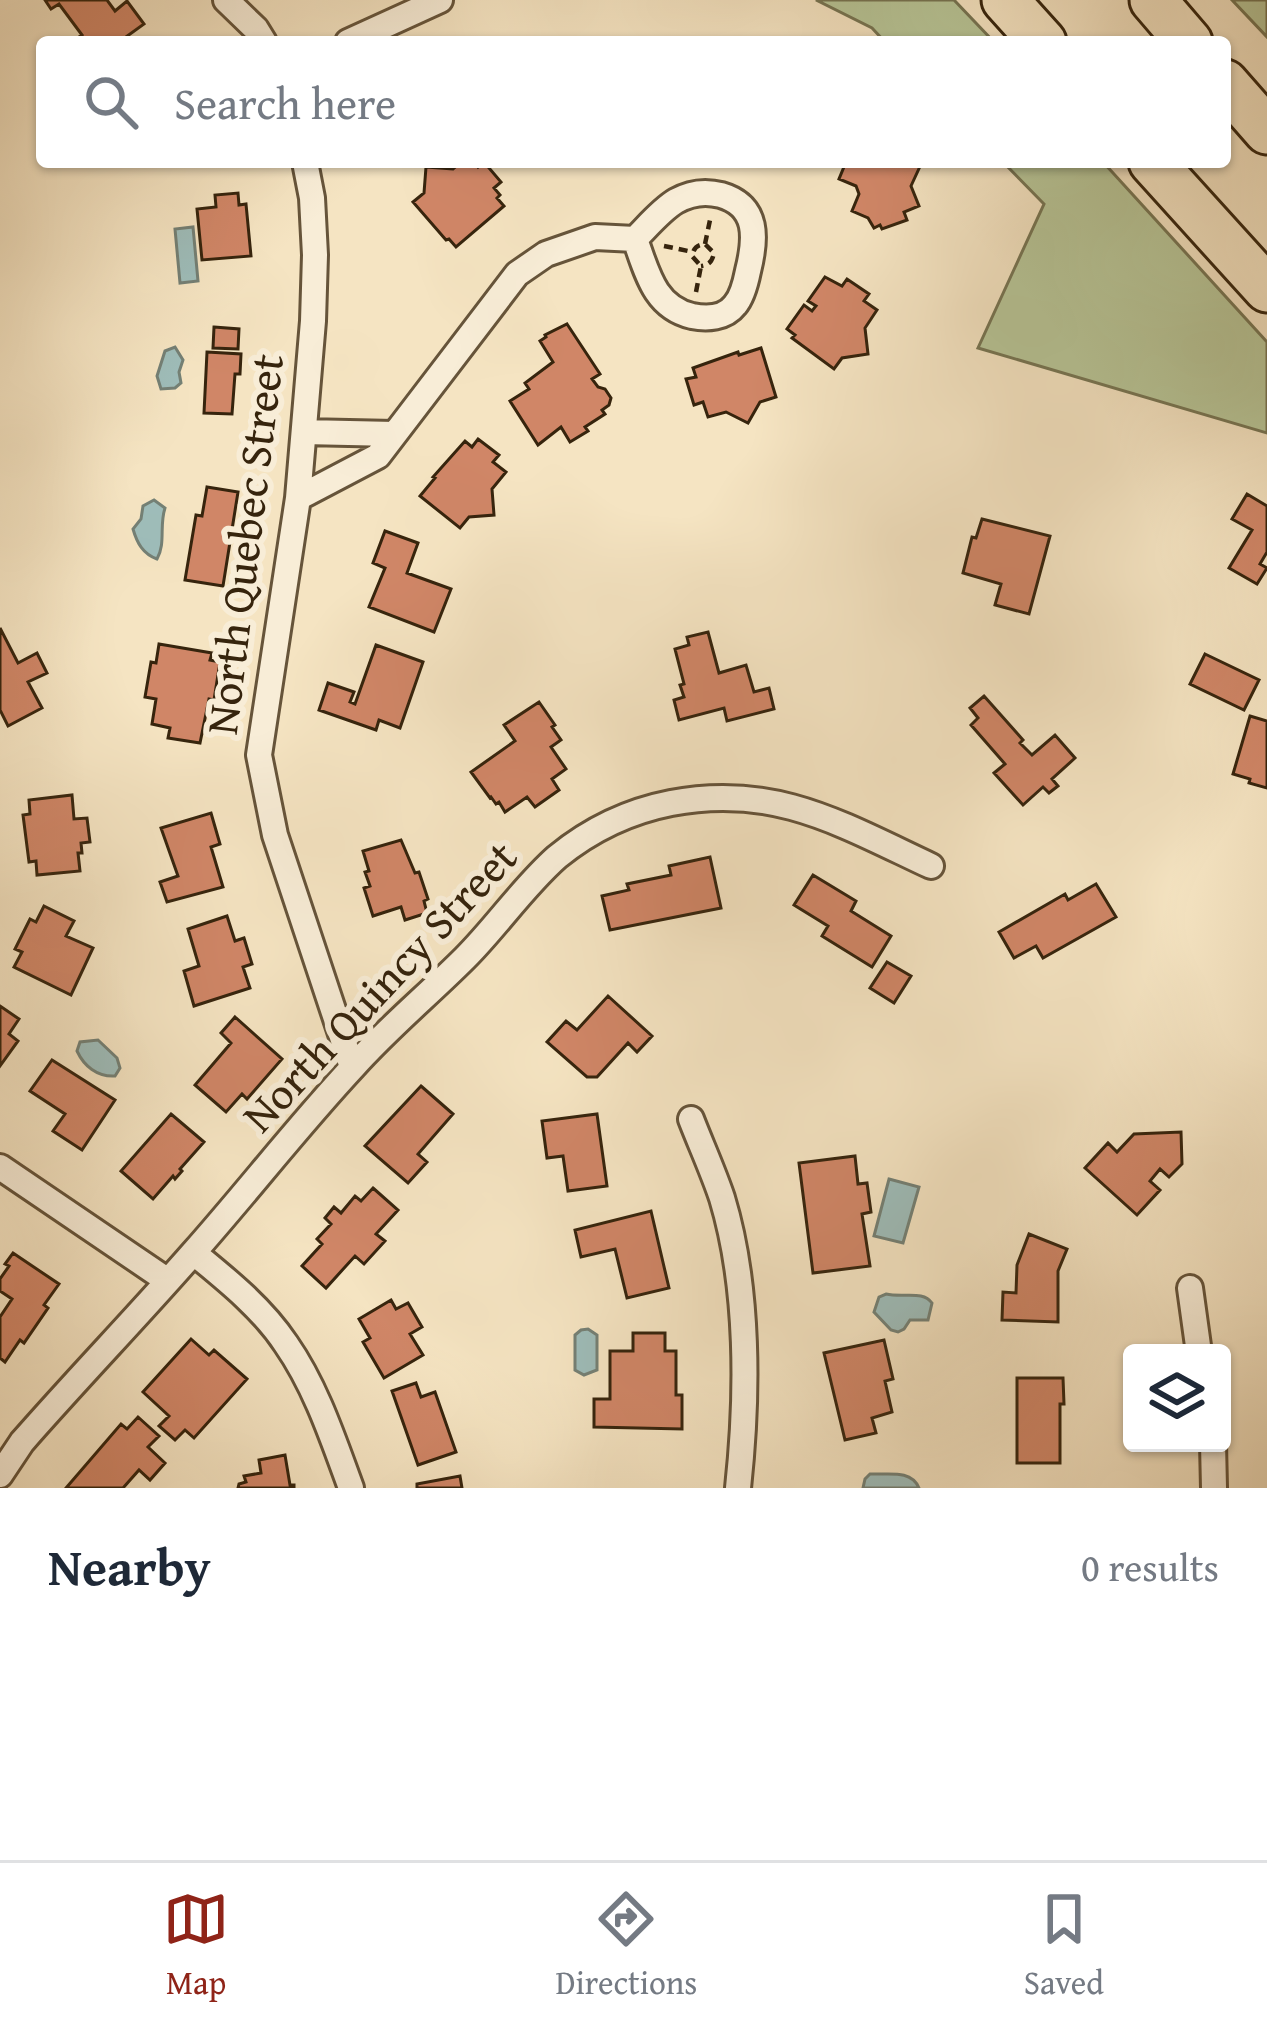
<!DOCTYPE html>
<style>
body{margin:0;font-family:"Gentium Book Plus",serif;background:#f2f2f3;color:#1f2937}
.controls{position:absolute;right:36px;bottom:36px;display:grid;overflow:hidden;border-radius:12px;box-shadow:0 3px 9px #0004}
.controls button{width:108px;height:108px;display:grid;place-items:center;padding:0;border:0;border-bottom:3px solid #e0e1e3;background:#fff;color:#1f2937;font:60px sans-serif}
.list{margin:0;padding:0;list-style:none}
h2{display:flex;justify-content:space-between;align-items:center;height:156px;margin:0;padding:0 48px;font-size:51px}
h2 small{font-size:39px;font-weight:400;color:#747a83}
.icon{flex:none;width:66px;height:66px;fill:none;stroke:currentColor;stroke-width:2;stroke-linecap:round;stroke-linejoin:round}
.map{position:relative;flex:none;width:1267px;height:1488px;overflow:hidden}
.search{position:absolute;background:#fff;box-shadow:0 3px 9px #0004;left:36px;right:36px;top:36px;height:132px;display:flex;align-items:center;gap:30px;box-sizing:border-box;padding:0 42px;border-radius:12px;color:#747a83;font-size:45px}
.sheet{height:372px;background:#fff}
nav{display:flex;justify-content:space-around;align-items:center;box-sizing:border-box;height:168px;border-top:3px solid #e0e1e3;background:#fff;font-size:33px;color:#747a83}
nav a{display:grid;justify-items:center;gap:6px}
nav .on{color:#8f2418}
.map>svg:first-child{display:block}
.green{fill:#b7c597;stroke:#767452;stroke-width:3}
.water{fill:#9ebdba;stroke:#748075;stroke-width:3}
.building{fill:#d08667;stroke:#36240d;stroke-width:3}
.lines{fill:none;stroke-linecap:round;stroke-linejoin:round}
.minor-casing{stroke:#66543a;stroke-width:30}
.motorway-casing{stroke:#36240d;stroke-width:51}
.path{stroke:#36240d;stroke-width:4.5;stroke-dasharray:9 6;stroke-linecap:butt}
.minor{stroke:#f8edd7;stroke-width:24}
.motorway{stroke:#f5e4c2;stroke-width:45}
.labels{text-anchor:middle;stroke-width:12;stroke-linejoin:round;paint-order:stroke}
.street-label{font-size:45px;fill:#36240d;stroke:#f8edd7}
</style>
<div class="map">
<svg width="1267" height="1488" viewBox="0 0 1267 1488">
<rect width="100%" height="100%" fill="#f5e4c2"/>
<filter id="stains"><feTurbulence type="fractalNoise" baseFrequency=".00167" numOctaves="4"/><feColorMatrix values="0 0 0 0 .2 0 0 0 0 .09 0 0 0 0 .02 0 0 0 .5 -.17"/></filter>
<radialGradient id="worn" r=".72"><stop offset=".6" stop-color="#630" stop-opacity="0"/><stop offset="1" stop-color="#630" stop-opacity=".3"/></radialGradient>
<path class="green" d="M816,0h138l40,42h-109l-13,-14z
M1232,0h35v37z
M1003,162h100l164,180v91l-289,-85 66,-144z"/>
<path class="water" d="M193,227l5,54 -18,2 -5,-54z
M175,347l8,13 -4,12 2,11 -6,5 -14,1 -4,-13 8,-25z
M154,500l11,8c-6,18 1,35 -8,51 -14,-5 -20,-16 -24,-30l8,-10 2,-13z
M98,1040l19,18 3,10 -5,8c-18,1 -31,-10 -38,-25l3,-9z
M889,1179l30,8 -16,56 -29,-7z
M886,1294c18,4 37,-4 46,9l-4,17h-18l-6,9 -6,3 -7,-2 -17,-18 5,-15z
M588,1329l9,6v35l-13,5 -9,-5v-35l6,-5z
M870,1474c18,1 41,-5 49,14h-56l2,-9z"/>
<path class="building" d="M45,0h62l8,11 12,-10 17,23 -25,18h-41l-2,-3 6,-4 -23,-31 -8,5z
M461,162h13l4,5 6,-5 17,20 -7,6 6,7 -3,3 7,8 -48,41 -7,-8 -3,1 -33,-38 11,-9 2,-26 27,2z
M846,162h76l-11,24 8,20 -15,6 3,8 -25,9 -2,-4 -6,3 -6,-10 -16,-7 7,-17 -3,-8 -17,-7z
M238,193l1,12 7,-1 5,52 -49,4 -5,-51 19,-2 -1,-12z
M825,277l17,9 5,-7 22,15 -5,7 13,9 -12,18 3,26 -26,4 -8,11 -42,-31 3,-3 -8,-6 17,-24 8,6 4,-5 -8,-5z
M567,324l33,50 -8,5 6,8 7,2 6,9 -2,7 -7,5 3,4 -20,13 3,4 -18,11 -9,-15 -23,18 -28,-44 19,-12 -4,-6 28,-21 -13,-21 6,-4 -1,-2z
M214,327l25,2 -1,20 -25,-1z
M761,348l15,49 -16,5 -12,21 -22,-11 -18,5 -5,-15 -9,3 -8,-26 10,-2 -3,-9 45,-16 1,3z
M207,352l34,2 -1,20h-5l-3,40 -28,-1z
M478,439l21,16 -6,7 13,10 -14,17 2,26 -25,2 -9,11 -40,-32 15,-18 -2,-1 32,-36 7,6z
M207,487l31,5 -15,94 -38,-6 11,-65 6,1z
M1247,494l20,12v46l-7,12 7,4 -10,16 -28,-16 23,-38 -20,-11z
M982,519l68,17 -21,78 -34,-9 6,-21 -38,-11 9,-36 4,1z
M385,531l33,12 -11,30 44,16 -17,43 -65,-25 16,-39 -12,-5z
M0,628l18,35 19,-10 10,20 -19,9 14,26 -34,18 -8,-16z
M708,632l11,41 27,-8 8,27 15,-4 5,21 -47,12 -3,-13 -45,12 -5,-20 10,-3 -4,-12 4,-1 -9,-35 14,-4 -2,-8z
M159,644l53,9 -2,7 10,2 -6,38 -5,-1 -9,44 -32,-5 2,-10 -18,-4 4,-25 -11,-2 6,-35 5,1z
M376,645l47,17 -23,66 -21,-8 -3,10 -57,-20 9,-27 26,9 -4,10 5,2z
M1205,654l54,26 -15,30 -54,-26z
M984,696l39,44 -3,3 12,12 23,-20 20,23 -23,21 6,7 -9,7 -6,-6 -20,18 -29,-32 11,-9 -34,-39 7,-7 -8,-10z
M539,702l16,23 -3,2 9,13 -10,7 15,22 -14,10 7,11 -24,17 -8,-10 -22,15 -6,-10 -3,2 -5,-7 -1,1 -19,-26 44,-31 -11,-16z
M1250,716l17,5v67l-18,-5 1,-4 -17,-5z
M72,795l2,24 13,-1 3,24 -9,1 1,10h-4l2,18 -43,4 -1,-14 -7,1 -6,-47 7,-1 -1,-14z
M211,813l9,31 -9,3 12,40 -56,15 -7,-20 18,-6 -17,-48z
M401,840l14,33 4,-1 9,27 -4,2 3,12 -22,7 -4,-13 -28,9 -9,-28 6,-2 -5,-14 4,-1 -6,-20z
M710,857l11,51 -111,22 -8,-34 27,-6 -2,-6 44,-9 -2,-9z
M813,875l43,26 -5,10 40,25 -19,31 -50,-31 6,-10 -34,-21z
M1096,884l20,33 -73,41 -7,-12 -22,12 -15,-26 66,-38 3,6z
M44,906l30,15 -8,15 27,12 -22,47 -57,-28 8,-15 -7,-3 15,-30 6,3z
M227,916l8,25 9,-3 8,26 -9,3 7,21 -56,18 -10,-35 15,-5 -11,-37z
M887,962l24,14 -17,27 -24,-15z
M608,996l44,40 -15,16 -9,-9 -31,34h-10l-40,-35 19,-21 11,9z
M0,1006l19,13 -10,15 9,7 -18,25z
M235,1017l47,42 -35,40 -5,-5 -16,18 -31,-27 36,-42 -10,-10z
M52,1060l63,40 -33,50 -29,-19 12,-17 -35,-23z
M421,1086l32,28 -35,40 9,8 -19,21 -43,-37z
M171,1114l33,28 -24,27 2,2 -7,8 -2,-3 -20,23 -32,-28z
M597,1114l10,72 -39,5 -5,-35 -16,2 -5,-37z
M1181,1132l1,32 -13,13 -9,-8 -10,12 10,9 -23,25 -52,-47 23,-25 9,9 17,-18z
M855,1156l3,28 9,-1 4,29 -9,2 8,52 -57,7 -14,-110z
M373,1188l25,22 -22,24 9,7 -21,23 -9,-8 -29,32 -24,-22 20,-22 -5,-5 14,-15 -6,-6 9,-11 7,6 14,-17 6,5z
M651,1211l18,77 -42,10 -12,-49 -34,8 -6,-27z
M1029,1234l38,15 -9,22v51l-56,-2 1,-28 13,1 1,-28z
M13,1253l46,31 -15,21 4,3 -24,35 -4,-3 -15,22 -5,-4v-41l12,-18 -12,-8v-12l9,-13 -4,-2z
M391,1300l5,9 12,-6 14,24 -12,7 13,21 -39,23 -21,-36 7,-4 -11,-19z
M633,1333h32v18h11v44h6v34l-88,-2v-28h16v-48h23z
M191,1339l18,16 5,-5 33,29 -53,59 -9,-8 -10,10 -16,-14 10,-10 -26,-24z
M884,1340l9,39 -8,2 7,31 -20,6 4,15 -31,7 -21,-87z
M1017,1378h46l1,26h-4v59h-43z
M416,1383l5,14 14,-5 21,60 -38,13 -26,-74z
M138,1417l21,19 -11,11 17,16 -15,17 -11,-10 -16,18h-57l55,-64 6,5z
M285,1455l5,30h4v3h-56l1,-4 7,-2 -2,-6 17,-3 -2,-13z
M460,1476l2,12h-45v-4z"/>
<g class="lines">
<defs>
<path id="minor" d="M226,0l30,29 8,13
M348,42l92,-42
M305,162l7,36 3,57 -2,66 -15,177 -39,257 16,80 77,232
M304,432l90,2
M298,498l80,-42 139,-182 29,-20 49,-17 40,2c12,33 19,68 57,77 15,3 33,2 43,-11 7,-8 11,-24 13,-34 8,-32 11,-65 -27,-76 -15,-4 -31,-2 -45,6 -15,9 -28,25 -41,38
M691,1119c10,26 22,52 31,79 27,89 26,198 16,290
M0,1167l168,114
M194,1253c33,27 68,55 92,91 30,43 47,95 65,144
M1190,1288l9,65
M1213,1443l1,45
M0,1475l22,-33c56,-64 115,-125 171,-189 55,-62 105,-127 161,-187 35,-39 74,-71 111,-108 32,-32 58,-71 92,-101 33,-27 73,-46 114,-54 103,-20 170,21 260,63"/>
<path id="motorway" d="M1005,0l38,42
M1153,0l36,42
M1225,83l42,48
M1152,162l115,127"/>
</defs>
<use href="#minor" class="minor-casing"/>
<use href="#motorway" class="motorway-casing"/>
<path class="path" d="M705,244l5,-24
M664,246l29,6
M696,292l5,-26 -9,-10c2,-8 4,-11 13,-12l9,9c-2,9 -5,12 -13,13"/>
<use href="#minor" class="minor"/>
<use href="#motorway" class="motorway"/>
</g>
<g class="labels">
<g class="street-label">
<text transform="translate(244 544) rotate(-83)" y="16">North Quebec Street</text>
<text transform="translate(379 986) rotate(-47)" y="16">North Quincy Street</text>
</g>
</g>
<rect width="100%" height="100%" filter="url(#stains)"/>
<rect width="100%" height="100%" fill="url(#worn)"/>
</svg>
<div class="controls">
<button><svg class="icon" aria-label="layers" viewBox="0 0 24 24"><path d="M12 4l9 5-9 5-9-5zM3 14l9 5 9-5"/></svg></button>
</div>
<div class="search"><svg class="icon" aria-label="search" viewBox="0 0 24 24"><circle cx="10" cy="10" r="6"/><path d="M15 15l6 6"/></svg>Search here</div>
</div>
<section class="sheet">
<h2>Nearby<small>0 results</small></h2>
<ul class="list">
</ul>
</section>
<nav>
<a class="on"><svg class="icon" aria-label="map" viewBox="0 0 24 24"><path d="M3 6l6-2 6 2 6-2v14l-6 2-6-2-6 2zM9 4v14M15 6v14"/></svg>Map</a>
<a><svg class="icon" aria-label="directions" viewBox="0 0 24 24"><path d="M12 3l9 9-9 9-9-9zM9 14v-3h6M13 9l2 2-2 2"/></svg>Directions</a>
<a><svg class="icon" aria-label="saved" viewBox="0 0 24 24"><path d="M7 4h10v16l-5-4-5 4z"/></svg>Saved</a>
</nav>
